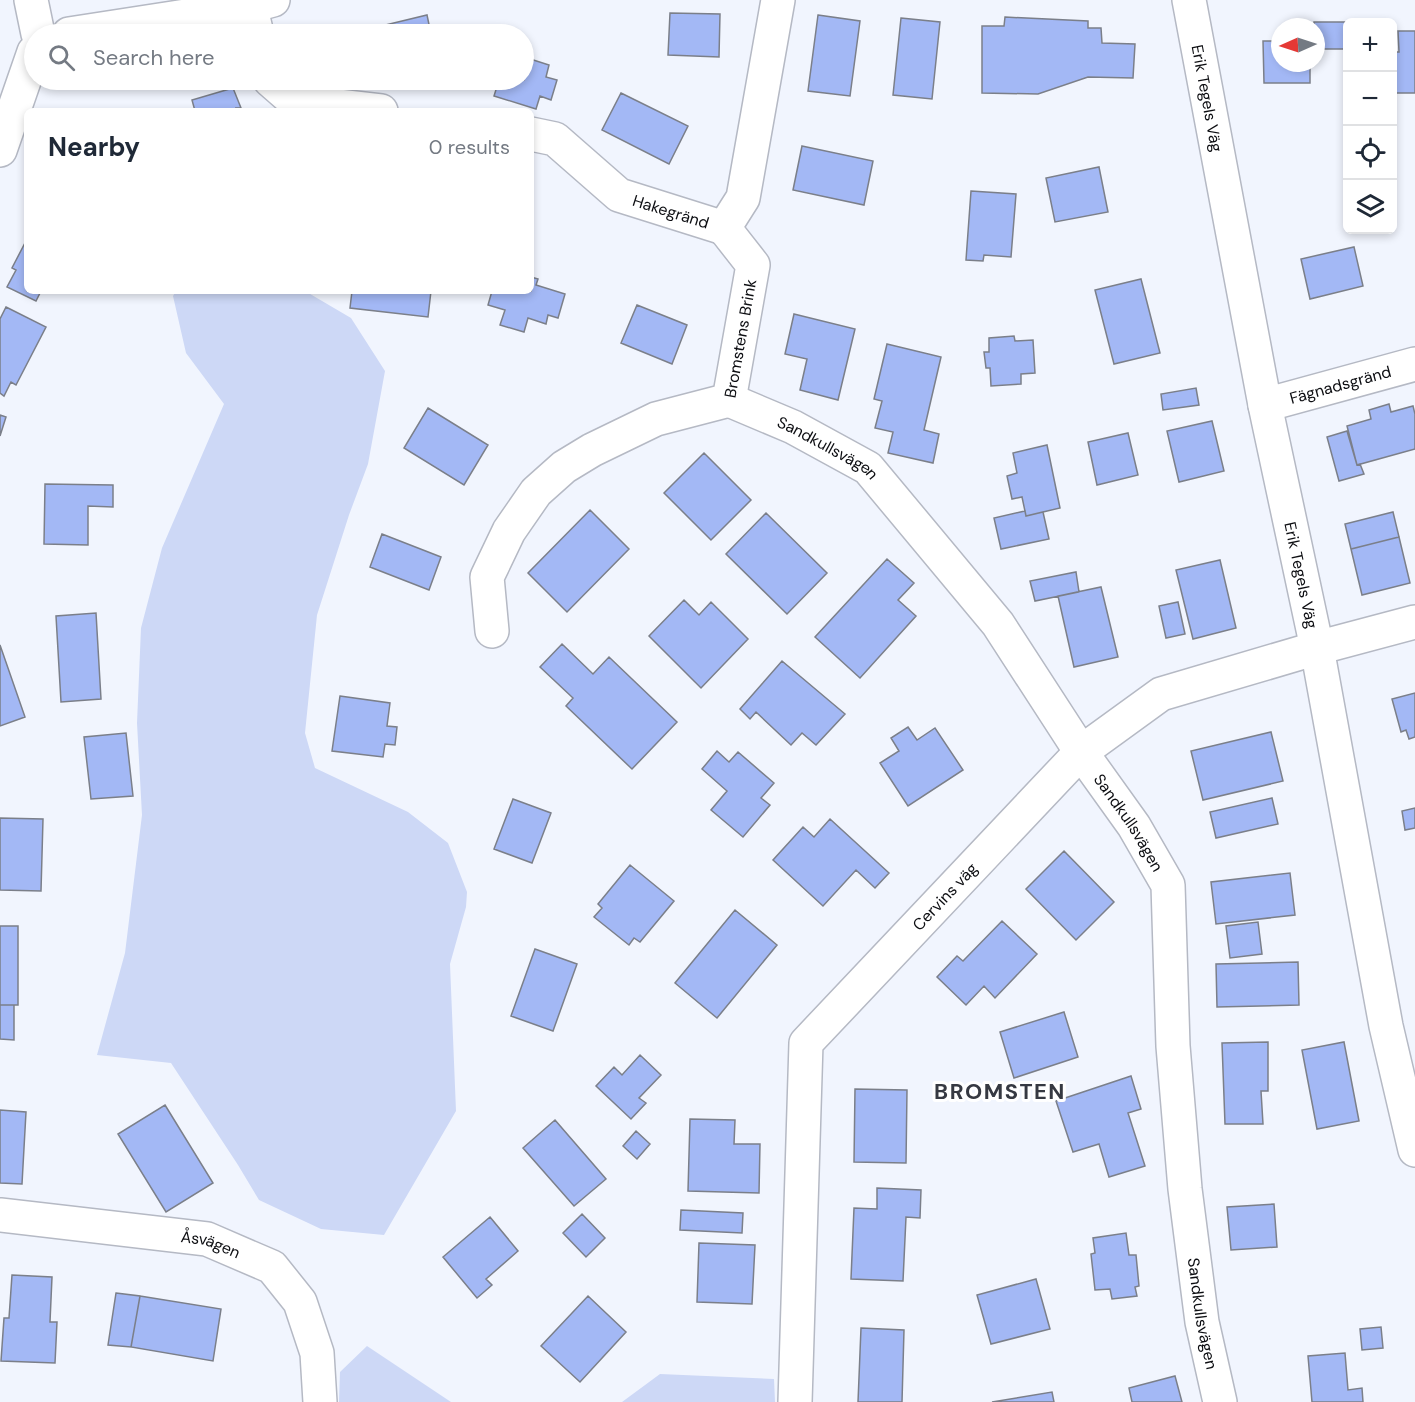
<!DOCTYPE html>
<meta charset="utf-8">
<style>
body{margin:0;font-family:"DM Sans",sans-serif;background:#f6f6f7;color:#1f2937}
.controls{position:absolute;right:18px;top:18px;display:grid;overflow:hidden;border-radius:9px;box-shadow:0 3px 9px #0003}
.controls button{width:54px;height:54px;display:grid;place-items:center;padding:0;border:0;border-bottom:2px solid #e0e1e3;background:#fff;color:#1f2937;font:30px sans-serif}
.compass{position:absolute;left:1271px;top:18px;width:54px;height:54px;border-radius:50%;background:#fff;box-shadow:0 3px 9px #0003;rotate:267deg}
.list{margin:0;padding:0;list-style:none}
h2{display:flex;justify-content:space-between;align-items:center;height:78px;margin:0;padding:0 24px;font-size:26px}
h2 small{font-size:20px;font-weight:400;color:#747a83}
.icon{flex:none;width:33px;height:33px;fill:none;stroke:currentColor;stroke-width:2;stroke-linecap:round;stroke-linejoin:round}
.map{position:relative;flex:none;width:1415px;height:1402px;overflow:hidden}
.search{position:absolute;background:#fff;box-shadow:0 3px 9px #0003;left:24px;top:24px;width:510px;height:66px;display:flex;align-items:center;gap:15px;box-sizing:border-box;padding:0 21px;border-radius:33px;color:#747a83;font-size:22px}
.panel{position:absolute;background:#fff;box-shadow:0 3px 9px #0003;left:24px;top:108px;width:510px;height:186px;border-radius:9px}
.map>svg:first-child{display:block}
.green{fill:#cdd8f6}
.building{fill:#a3b8f5;stroke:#7b7f89;stroke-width:1.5}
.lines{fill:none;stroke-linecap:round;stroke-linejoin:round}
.minor-casing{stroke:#b5b9c4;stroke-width:36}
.minor{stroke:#fff;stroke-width:33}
.labels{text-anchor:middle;stroke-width:6;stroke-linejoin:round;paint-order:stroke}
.street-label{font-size:16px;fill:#0c0d11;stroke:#fff}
.district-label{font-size:22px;font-weight:bold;letter-spacing:1.5px;fill:#363942;stroke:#fff}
</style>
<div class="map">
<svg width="1415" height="1402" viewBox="0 0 1415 1402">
<rect width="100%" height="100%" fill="#f1f5fe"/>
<path class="green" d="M176,291h129l46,27 34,53 -17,93 -19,51 -32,100 -12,118 10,35 93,44 40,31 19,49 -1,15 -16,57 6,147 -72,124 -63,-6 -62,-29 -21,-35 -67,-102 -74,-8 28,-102 17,-138 -5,-92 4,-95 21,-80 62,-144 -38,-51 -13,-57z
M367,1346l84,56h-112l1,-30z
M660,1374l114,5 1,23h-153z"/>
<path class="building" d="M670,13l50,1 -1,43 -51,-2z
M427,15l4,19h-52l-2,-7z
M818,15l42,6 -10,75 -42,-5z
M1005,17l83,4v7h13l1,15 33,1 -2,34 -45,-1 -50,17 -56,-1v-67h22z
M901,18l39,4 -8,77 -39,-4z
M1314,22h39h-5v27h-32v-22h-2z
M1398,31h17v62h-23v-41h7z
M1263,41h17v22h30v20h-46z
M524,57l25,8 -3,12 11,3 -6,20 -11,-4 -4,13 -42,-13 5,-16h25z
M448,80h33l-32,6z
M233,88l8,20h-5l1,3h-42l-3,-11z
M621,93l67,33 -19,38 -67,-34z
M802,146l71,15 -9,44 -71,-15z
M1099,167l9,45 -53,10 -9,-44z
M971,191l45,3 -5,63 -27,-2 -1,6 -17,-1z
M27,239v52h14l-5,10 -29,-14 9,-17 -4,-2z
M1354,247l9,39 -53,13 -9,-40z
M531,277l7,2 -2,6 29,9 -7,24 -10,-3 -2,9 -18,-6 -4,14 -24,-7 5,-15 -17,-5 4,-14h39z
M1141,279l19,74 -46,11 -19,-74z
M352,291h79l-3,26 -78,-9z
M637,305l50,20 -15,39 -51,-21z
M6,307l40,20 -30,58 -5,-3 -7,14 -4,-3v-74z
M794,314l61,15 -17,71 -38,-10 7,-31 -22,-5z
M1014,336l1,5 18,-1 2,33 -14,1v10l-30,2 -1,-18h-4l-2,-16h5v-14z
M887,344l54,13 -17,73 15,4 -6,29 -45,-10 5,-21 -18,-4 7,-27 -8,-2z
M1196,388l3,17 -36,5 -2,-16z
M1389,404l2,8 22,-6 2,8v35l-58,16 -10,-39 24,-7 -2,-9z
M428,408l60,37 -24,40 -60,-37z
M0,415l6,2 -6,19z
M1212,421l12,50 -45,11 -12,-51z
M1347,431l10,34 3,-1 4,10 -25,7 -12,-44z
M1128,433l10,42 -41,10 -9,-43z
M1047,445l13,63 -34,8 -4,-19 -10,2 -5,-23 10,-3 -4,-20z
M704,453l47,47 -40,40 -47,-47z
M45,484l68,1v22l-25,-1v39l-44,-1z
M590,510l39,39 -62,63 -39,-39z
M1025,511l1,5 17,-4 6,27 -48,10 -7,-31z
M1393,512l6,25 -48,12 -6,-25z
M766,513l61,60 -40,41 -61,-60z
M382,534l59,23 -12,33 -59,-23z
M1399,537l11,46 -48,12 -11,-46z
M887,559l27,24 -16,17 18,16 -56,62 -45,-41z
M1220,560l16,68 -43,11 -17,-69z
M1076,572l3,20 -44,9 -5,-20z
M1101,587l17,70 -44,10 -16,-71z
M684,600l15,15 12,-13 37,37 -47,49 -52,-52z
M1178,602l7,32 -19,4 -7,-32z
M96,613l5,86 -40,3 -5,-86z
M562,644l31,30 16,-17 68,65 -45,47 -66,-63 7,-8 -33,-31z
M0,645l25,72 -25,9z
M782,661l63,53 -29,31 -14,-12 -11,12 -35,-33 -6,7 -10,-10z
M1415,693v44l-6,2 -3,-9 -5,2 -9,-33z
M340,696l50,7 -3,23 10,1 -2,18 -10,-1 -2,13 -51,-6z
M908,727l9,13 18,-12 28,42 -55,36 -28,-43 19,-12 -8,-13z
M1271,732l12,49 -80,19 -12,-49z
M126,733l7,63 -42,3 -7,-62z
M717,751l12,11 9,-10 36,31 -13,15 9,7 -27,32 -32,-27 16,-19 -25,-22z
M1272,798l6,26 -62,14 -6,-26z
M513,799l38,14 -19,50 -38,-14z
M1415,808v20l-10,2 -3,-19z
M0,818l43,1 -2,72 -41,-1z
M830,819l59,54 -14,15 -19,-18 -33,36 -50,-46 30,-33 11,10z
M1064,851l50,51 -38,38 -50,-51z
M630,865l44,36 -34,41 -6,-4 -5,7 -35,-28 8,-9 -4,-4z
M1290,873l5,42 -79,9 -5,-42z
M735,910l42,35 -60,73 -42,-35z
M1002,921l35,33 -42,44 -11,-12 -18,19 -29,-28 20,-21 6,5z
M1258,922l4,32 -32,4 -4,-32z
M0,926h18v79h-18z
M535,949l42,15 -24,67 -42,-15z
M1298,962l1,43 -82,2 -1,-43z
M0,1005h14v35l-14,-1z
M1064,1012l14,45 -64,21 -14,-46z
M1268,1042v49h-7l2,33h-38l-3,-81z
M1344,1042l15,79 -42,8 -15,-79z
M640,1055l21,20 -22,23 7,5 -15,16 -35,-33 18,-19 8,8z
M1131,1076l10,33 -13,4 17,53 -36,11 -10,-33 -26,8 -17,-51z
M855,1089l52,1 -1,73 -52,-1z
M165,1105l48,78 -47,29 -48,-78z
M0,1110l26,2 -4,72 -22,-1z
M690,1119l45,1 -1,24h26l-1,49 -71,-2z
M555,1120l51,59 -32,27 -51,-58z
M636,1131l14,13 -13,15 -14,-13z
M877,1188l44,2 -1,28 -14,-1 -3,64 -52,-2 3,-71 23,1z
M1274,1204l3,43 -46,3 -4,-43z
M681,1210l62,3 -1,20 -62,-3z
M582,1214l23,24 -19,19 -23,-24z
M490,1217l28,34 -32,28 6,6 -15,13 -34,-41z
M1126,1233l3,22h7l3,31 -4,1 2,9 -25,3 -2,-10 -15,1 -4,-36 4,-1 -2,-15z
M699,1243l56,2 -3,59 -55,-2z
M12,1275l40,2 -2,45h7l-2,41 -54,-2 3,-43h5z
M1036,1279l14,50 -59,15 -14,-49z
M116,1293l24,3 -9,51 -23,-2z
M140,1296l81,13 -8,52 -82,-14z
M588,1296l38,36 -46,50 -39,-36z
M1381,1327l2,21 -21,2 -2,-21z
M861,1328l43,2 -2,72h-44z
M1345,1353l3,37 14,-2 1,14h-51l-4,-46z
M1175,1376l7,26h-50l-3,-14z
M1052,1392l2,10h-62z"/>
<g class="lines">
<defs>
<g id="minor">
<path d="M31,0l7,34"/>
<path d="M249,0l8,34"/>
<path id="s1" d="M1189,0l76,405 52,243 69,378 29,124"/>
<path d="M69,34l182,-28 22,-6"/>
<path d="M270,80l24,21 87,10"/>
<path id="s2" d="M531,134l24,5 64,56 105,33"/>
<path d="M0,150l34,-98"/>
<path id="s3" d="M729,400l64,27 75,41 130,156 83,128 53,74 34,59 5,161 12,143 17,133 18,80"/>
<path id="s4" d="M1265,405l150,-41"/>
<path id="s5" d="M492,631l-5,-54 22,-46 27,-39 28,-25 28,-17 64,-31 73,-19 24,-135 -29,-37 19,-30 35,-198"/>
<path id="s6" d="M0,1215l207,24 65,28 28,35 17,51 3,49"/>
<path id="s7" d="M795,1402l11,-359 275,-291 80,-58 156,-46 98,-26"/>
</g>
</defs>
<use href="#minor" class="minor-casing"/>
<use href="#minor" class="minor"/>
</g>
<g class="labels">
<g class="street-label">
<text dy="6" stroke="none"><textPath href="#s1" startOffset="100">Erik Tegels Väg</textPath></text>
<text dy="6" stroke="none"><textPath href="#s2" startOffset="164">Hakegränd</textPath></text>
<text dy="6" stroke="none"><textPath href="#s5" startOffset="432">Bromstens Brink</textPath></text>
<text dy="6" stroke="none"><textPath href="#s4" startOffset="78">Fägnadsgränd</textPath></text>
<text dy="6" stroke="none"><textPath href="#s3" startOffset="110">Sandkullsvägen</textPath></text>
<text dy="6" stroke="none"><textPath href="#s1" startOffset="586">Erik Tegels Väg</textPath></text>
<text dy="6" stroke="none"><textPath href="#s3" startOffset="596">Sandkullsvägen</textPath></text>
<text dy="6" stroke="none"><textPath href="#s7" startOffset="561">Cervins väg</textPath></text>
<text dy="6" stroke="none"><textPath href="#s6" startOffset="213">Åsvägen</textPath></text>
<text dy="6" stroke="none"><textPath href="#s3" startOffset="1100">Sandkullsvägen</textPath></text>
</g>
<g class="district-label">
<text x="1000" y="1099">BROMSTEN</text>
</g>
</g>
</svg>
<div class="controls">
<button>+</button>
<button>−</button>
<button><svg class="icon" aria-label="locate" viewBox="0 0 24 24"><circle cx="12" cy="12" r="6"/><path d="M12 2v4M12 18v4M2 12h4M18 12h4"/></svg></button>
<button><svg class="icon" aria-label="layers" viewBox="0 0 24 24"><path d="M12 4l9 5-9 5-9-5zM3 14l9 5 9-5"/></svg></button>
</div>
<svg class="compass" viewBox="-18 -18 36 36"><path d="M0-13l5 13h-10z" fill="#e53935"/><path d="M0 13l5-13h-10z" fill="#747a83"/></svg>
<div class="search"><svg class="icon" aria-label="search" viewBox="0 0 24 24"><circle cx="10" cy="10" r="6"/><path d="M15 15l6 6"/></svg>Search here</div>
<section class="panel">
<h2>Nearby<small>0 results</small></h2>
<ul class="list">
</ul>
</section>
</div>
